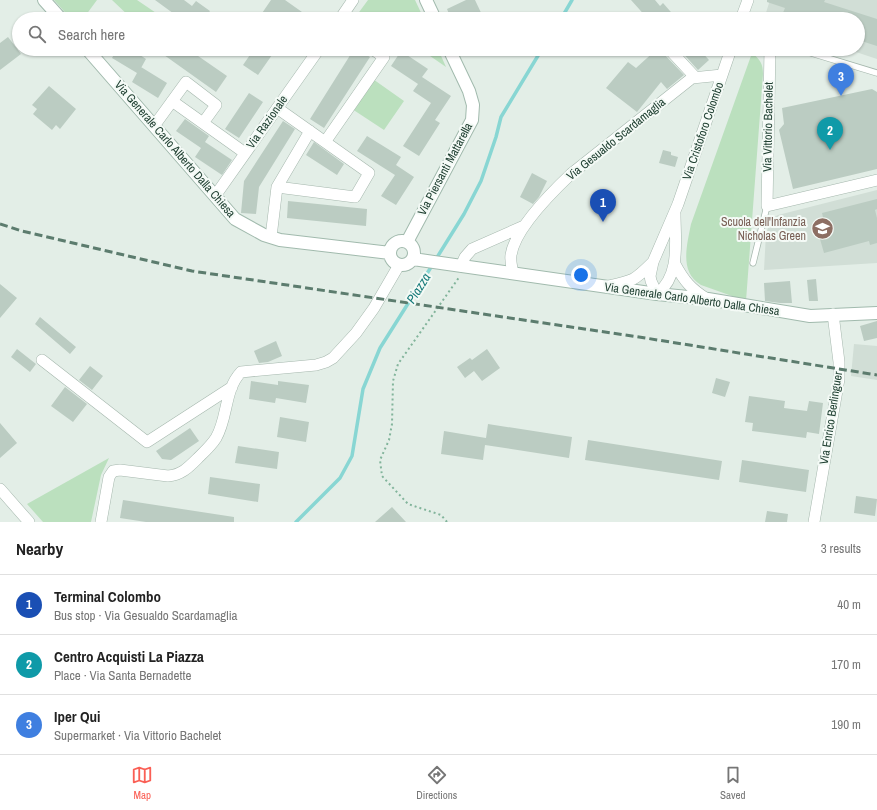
<!DOCTYPE html>
<meta charset="utf-8">
<style>
body{margin:0;font-family:"Archivo Narrow",sans-serif;background:#f2f2f2;color:#222}
.you{position:absolute;left:581px;top:275px;width:14px;height:14px;margin:-10px;border:3px solid #fff;border-radius:50%;background:#1a73e8;box-shadow:0 0 0 6px #1a73e833}
.badge{display:grid;place-items:center;width:26px;height:26px;border-radius:50%;background:#fa5f55;color:#fff;font-size:13px;font-weight:700}
.pin{position:absolute;translate:-50% -33px;filter:drop-shadow(0 1px 2px #0008)}
.pin::after{content:'';position:absolute;top:21px;width:14px;height:12px;background:inherit;clip-path:polygon(0 0,100% 0,50% 100%)}
.list{margin:0;padding:0;list-style:none}
h2{display:flex;justify-content:space-between;align-items:center;height:52px;margin:0;padding:0 16px;font-size:17px}
h2 small{font-size:13px;font-weight:400;color:#767676}
.list li{display:grid;grid-template-columns:26px 1fr auto;gap:12px;align-items:center;box-sizing:border-box;height:60px;padding:0 16px;border-top:1px solid #e0e0e0}
.list b{display:block;font-size:15px;white-space:nowrap}
.list p{margin:0;font-size:13px;white-space:nowrap;color:#767676}
.list em{font-size:13px;font-style:normal;color:#767676}
.icon{flex:none;width:22px;height:22px;fill:none;stroke:currentColor;stroke-width:2;stroke-linecap:round;stroke-linejoin:round}
.map{position:relative;flex:none;width:877px;height:522px;overflow:hidden}
.search{position:absolute;background:#fff;box-shadow:0 1px 3px #0004;left:12px;right:12px;top:12px;height:44px;display:flex;align-items:center;gap:10px;box-sizing:border-box;padding:0 14px;border-radius:22px;color:#767676;font-size:15px}
.sheet{height:232px;background:#fff}
nav{display:flex;justify-content:space-around;align-items:center;box-sizing:border-box;height:56px;border-top:1px solid #e0e0e0;background:#fff;font-size:11px;color:#767676}
nav a{display:grid;justify-items:center;gap:2px}
nav .on{color:#fa5f55}
.map>svg:first-child{display:block}
.built{fill:#d1ded6}
.green{fill:#bbe0be}
.lines{fill:none;stroke-linecap:round;stroke-linejoin:round}
.stream{stroke:#88d6d3;stroke-width:3.5}
.building{fill:#bbccc2}
.lane-casing{stroke:#a5b7ad;stroke-width:7}
.street-casing{stroke:#a5b7ad;stroke-width:12}
.secondary-casing{stroke:#a1baad;stroke-width:14}
.path{stroke:#82b49b;stroke-width:2;stroke-dasharray:2 3;stroke-linecap:butt}
.lane{stroke:#fff;stroke-width:5.5}
.street{stroke:#fff;stroke-width:11}
.secondary{stroke:#fff;stroke-width:12}
.rail{stroke:#5c7c6e;stroke-width:3;stroke-dasharray:8 4;stroke-linecap:butt}
.labels{text-anchor:middle;stroke-width:4;stroke-linejoin:round;paint-order:stroke}
.street-label{font-size:12px;fill:#214133;stroke:#f4faf6}
.education-label{font-size:12px;fill:#785e54;stroke:#f4faf6;text-anchor:end}
.water-label{font-size:13px;font-style:italic;fill:#177b7a;stroke:#f4faf6}
</style>
<div class="map">
<svg width="877" height="522" viewBox="0 0 877 522">
<rect width="100%" height="100%" fill="#e3eee7"/>
<path class="built" d="M770,0h107v59l-30,-10h11v-30h-94z
M877,190v73l-113,7 2,-36 5,-15 7,-4z
M854,344l23,2v34l-26,-4z"/>
<path class="green" d="M54,0h43l-14,19h-12z
M112,0h25l28,19h-33z
M368,0h47l9,19h-70z
M420,49h18l8,18z
M752,53c8,6 11,11 11,21l-17,227 -45,-16c-22,-13 -14,-40 -10,-61z
M370,77l34,24 -20,29 -35,-23z
M109,458l-8,17 -10,47h-48l-16,-18z"/>
<g class="lines">
<path class="stream" d="M561,19l11,-19
M436,259l28,-45 17,-33 15,-44 5,-20 41,-68
M296,522l44,-44 12,-22 11,-67 17,-41 53,-84"/>
</g>
<path class="building" d="M155,0h29l8,6 4,-5 14,10 -5,8h-24z
M271,0h14l17,12 -5,7h-39z
M466,0h9l9,19h-33l-4,-10z
M631,0h24l5,6 3,-3 14,16h-29z
M767,0h58l-1,2 53,17v27l-19,-6v-21h-64l-12,-4 3,-7 -18,-6z
M8,37l13,17 -21,16v-27z
M117,49h14l15,10 -5,9v-1l26,16 -9,15 -26,-16 5,-9 -25,-15z
M169,49h19l39,27 -11,16 -52,-37z
M254,49h8l10,6 -14,20 -15,-10z
M354,49h4l12,8 -46,71 -14,-9z
M657,49h5l2,5 20,21 -17,14 -6,-7 -24,30 -31,-24 22,-26 8,6z
M679,49h20l10,11 -11,10z
M401,51l27,18 -6,8 29,19 -16,24 5,3 -21,33 -16,-10 28,-43 -18,-12 5,-7 -27,-18z
M49,86l27,23 -16,20 -4,-4 -4,5 -19,-16 4,-5 -5,-4z
M872,89l5,3v77l-84,20 -14,-59 5,-6 -2,-16z
M249,93l14,9 -24,36 -14,-9z
M185,119l24,17 -4,6 27,18 -10,15 -27,-18 6,-9 -25,-17z
M283,121l12,8 -36,58 -3,27 -15,-1 3,-32z
M367,136l34,21 -5,8 18,12 -18,28 -15,-9 14,-21 -38,-24z
M314,142l30,22 -7,11 -31,-20z
M663,150l8,2v3l7,2 -3,10 -16,-4z
M532,173l15,8 -8,16 -6,7 -13,-7z
M877,199v10l-2,1 2,8v25l-7,2 -1,-4 -45,12 -6,-21 8,-2 -4,-17z
M288,201l79,8 -1,17 -79,-8z
M816,279l2,22h-9l-2,-21z
M790,281l2,22h-12l-15,-2 -1,-18z
M0,284l17,14 -17,20z
M40,317l36,30 -6,7 -35,-30z
M877,321v17l-13,3 -4,-15z
M276,341l6,15 -14,6 -9,1 -5,-12z
M17,349l19,15 -6,8 -19,-15z
M487,349l13,19 -18,13 -8,-10 -9,7 -8,-11 13,-9 2,2z
M90,366l13,10 -11,14 -13,-10z
M716,378l14,4 -5,15 -13,-4z
M251,381l27,4v-4l31,4 -3,18 -30,-5 -1,5 -26,-4z
M65,387l22,17 -14,18 -22,-16z
M749,396l36,5 -1,7 23,3 2,-10 14,2 -4,31 -12,-2 -1,6 -54,-7 1,-8 -8,-1z
M280,417l29,5 -3,20 -29,-5z
M0,423l17,20 -17,15z
M488,424l84,13 -3,21 -84,-13 -2,15 -42,-6 3,-23 42,7z
M190,428l9,13 -28,19 -9,-1 -6,-8z
M588,440l134,21 -3,19 -134,-20z
M238,446l41,6 -2,17 -42,-6z
M742,460l67,10 -3,22 -67,-10z
M210,477l50,7 -2,18 -50,-8z
M856,496l21,3 -2,17 -21,-3z
M123,500l111,17v5h-88l-26,-4z
M392,507l14,15h-31z
M767,511l21,3 -1,8h-22z"/>
<g class="lines">
<defs>
<path id="lane" d="M798,49l79,24
M753,263l14,-57"/>
<path id="street" d="M340,19l13,-19
M741,19l7,-19
M669,49l26,28
M770,49l-3,157 110,-26
M172,101l73,52
M277,108l92,65 -14,24 -78,-10
M154,126l32,-44 30,23 -13,18
M325,142l59,-85 -12,-8
M215,196l104,-147
M675,214c0,28 6,61 -18,80l-6,-13 -1,-5 3,-14 25,-58 53,-155
M271,237l6,-50 33,-56
M675,264c9,17 16,25 32,35
M461,266l4,-9 7,-8 52,-23
M513,273c-1,-5 -3,-12 -2,-18 4,-26 41,-63 60,-81l121,-96 30,-3
M608,286c25,-5 26,-5 45,-24
M42,360l105,82 85,-55
M0,489l29,33
M101,522l8,-45 4,-6 7,-1 48,6c13,-1 20,-8 29,-17 6,-6 14,-13 19,-21 12,-20 8,-48 25,-66l75,-7 10,-3 7,-4 23,-25 18,-25 25,-43
M814,522l25,-143v-17l-6,-48"/>
<path id="secondary" d="M44,0l17,19
M426,0l9,19
M87,49l148,170 29,16 16,5 110,13
M390 253a12 12 0 1 1 24 0a12 12 0 1 1-24 0Z
M407,242l65,-122 1,-15 -4,-14 -20,-42
M413,259l244,35 51,5 102,17 67,-3"/>
</defs>
<use href="#lane" class="lane-casing"/>
<use href="#street" class="street-casing"/>
<use href="#secondary" class="secondary-casing"/>
<path class="path" d="M447,522l-6,-7 -33,-11 -26,-28 -2,-16 9,-20 3,-16 1,-43 5,-17 62,-88"/>
<use href="#lane" class="lane"/>
<use href="#street" class="street"/>
<use href="#secondary" class="secondary"/>
<path class="rail" d="M0,224l22,7 170,40 447,66 238,38"/>
</g>
<defs>
<symbol id="school-disc" viewBox="-11 -11 22 22"><circle r="9.5" fill="#8d6e63" stroke="#f4faf6"/><path d="M0-5L7-2L0 1L-7-2ZM-4 1L0 2.5L4 1V4Q0 6-4 4Z" fill="#fff"/></symbol>
</defs>
<g fill-rule="evenodd">
<use href="#school-disc" x="810" y="216" width="25" height="25"/>
</g>
<g class="labels">
<g class="street-label">
<text transform="translate(267 122) rotate(-55)" y="4">Via Razionale</text>
<text transform="translate(768 127) rotate(-89)" y="4">Via Vittorio Bachelet</text>
<text transform="translate(703 131) rotate(-71)" y="4">Via Cristoforo Colombo</text>
<text transform="translate(616 139) rotate(-39)" y="4">Via Gesualdo Scardamaglia</text>
<text transform="translate(175 149) rotate(49)" y="4">Via Generale Carlo Alberto Dalla Chiesa</text>
<text transform="translate(445 169) rotate(-62)" y="4">Via Piersanti Mattarella</text>
<text transform="translate(692 299) rotate(8)" y="4">Via Generale Carlo Alberto Dalla Chiesa</text>
<text transform="translate(831 418) rotate(-81)" y="4">Via Enrico Berlinguer</text>
</g>
<g class="education-label">
<text x="806" y="226">Scuola dell'Infanzia<tspan x="806" dy="14">Nicholas Green</tspan></text>
</g>
<g class="water-label">
<text transform="translate(418 288) rotate(-58)" y="5">Piazza</text>
</g>
</g>
</svg>
<div class="you"></div>
<div class="pin badge" style="left:603px;top:222px;background:#1a4fb4">1</div>
<div class="pin badge" style="left:830px;top:150px;background:#0f9aa8">2</div>
<div class="pin badge" style="left:841px;top:96px;background:#3f7fe0">3</div>
<div class="search"><svg class="icon" aria-label="search" viewBox="0 0 24 24"><circle cx="10" cy="10" r="6"/><path d="M15 15l6 6"/></svg>Search here</div>
</div>
<section class="sheet">
<h2>Nearby<small>3 results</small></h2>
<ul class="list">
<li><span class="badge" style="background:#1a4fb4">1</span><div><b>Terminal Colombo</b><p>Bus stop · Via Gesualdo Scardamaglia</p></div><em>40 m</em></li>
<li><span class="badge" style="background:#0f9aa8">2</span><div><b>Centro Acquisti La Piazza</b><p>Place · Via Santa Bernadette</p></div><em>170 m</em></li>
<li><span class="badge" style="background:#3f7fe0">3</span><div><b>Iper Qui</b><p>Supermarket · Via Vittorio Bachelet</p></div><em>190 m</em></li>
</ul>
</section>
<nav>
<a class="on"><svg class="icon" aria-label="map" viewBox="0 0 24 24"><path d="M3 6l6-2 6 2 6-2v14l-6 2-6-2-6 2zM9 4v14M15 6v14"/></svg>Map</a>
<a><svg class="icon" aria-label="directions" viewBox="0 0 24 24"><path d="M12 3l9 9-9 9-9-9zM9 14v-3h6M13 9l2 2-2 2"/></svg>Directions</a>
<a><svg class="icon" aria-label="saved" viewBox="0 0 24 24"><path d="M7 4h10v16l-5-4-5 4z"/></svg>Saved</a>
</nav>
